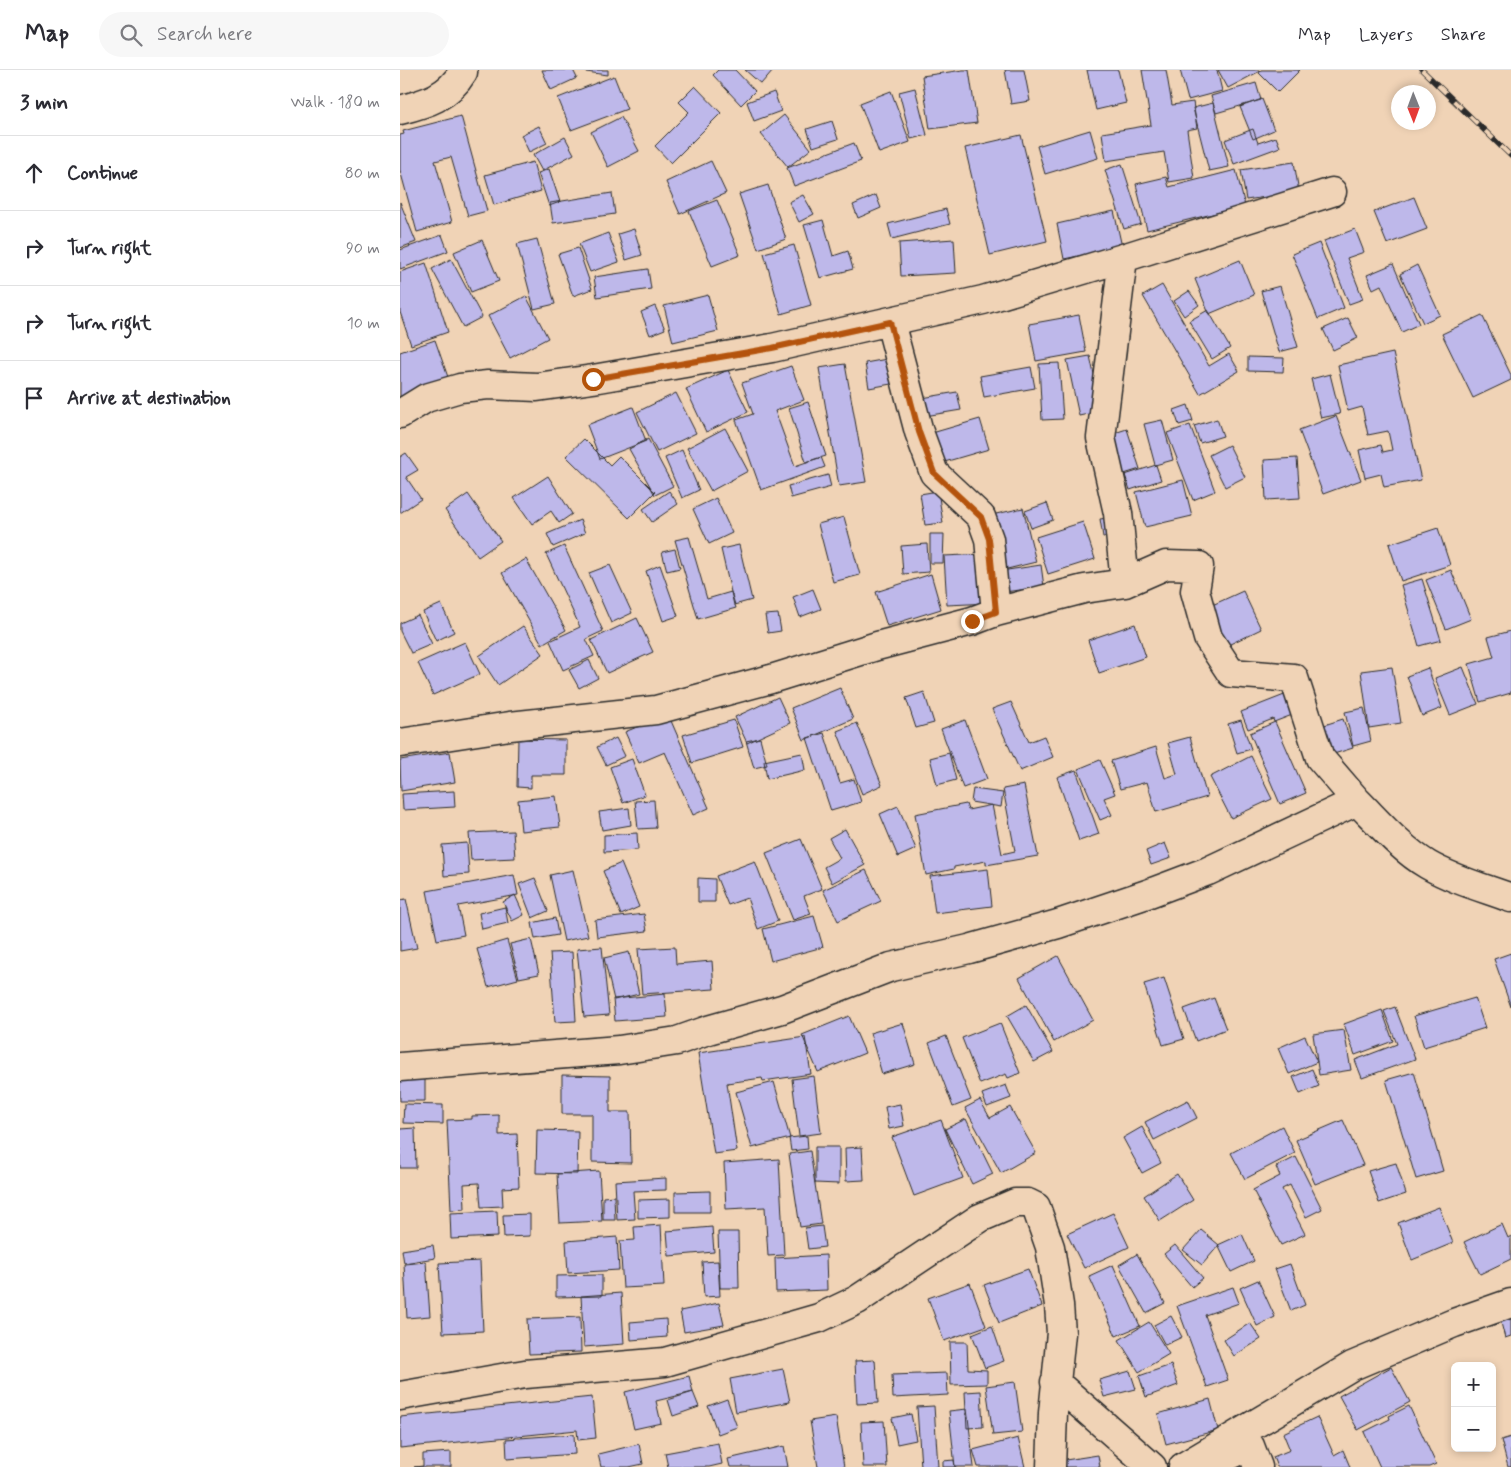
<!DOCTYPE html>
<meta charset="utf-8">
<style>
body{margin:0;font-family:Mynerve,sans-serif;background:#f7f7f7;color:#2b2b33}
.controls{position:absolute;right:15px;bottom:15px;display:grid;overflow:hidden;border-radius:8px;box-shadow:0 2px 8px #0003}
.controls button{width:45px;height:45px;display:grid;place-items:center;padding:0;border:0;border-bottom:1px solid #e1e1e2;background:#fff;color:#2b2b33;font:25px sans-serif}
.compass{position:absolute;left:991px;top:15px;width:45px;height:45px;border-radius:50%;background:#fff;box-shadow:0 2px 8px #0003;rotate:179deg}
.stop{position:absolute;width:15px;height:15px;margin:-11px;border:4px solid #b45309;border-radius:50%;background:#fff}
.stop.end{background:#b45309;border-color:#fff;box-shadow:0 1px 5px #0008}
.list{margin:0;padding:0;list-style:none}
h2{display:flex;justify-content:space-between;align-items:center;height:65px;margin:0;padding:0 20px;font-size:21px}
h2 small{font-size:16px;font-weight:400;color:#7c7c81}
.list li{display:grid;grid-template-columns:32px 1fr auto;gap:15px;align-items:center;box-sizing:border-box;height:75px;padding:0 20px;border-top:1px solid #e1e1e2}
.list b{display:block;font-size:19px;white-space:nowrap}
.list em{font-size:16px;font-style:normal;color:#7c7c81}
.icon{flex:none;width:28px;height:28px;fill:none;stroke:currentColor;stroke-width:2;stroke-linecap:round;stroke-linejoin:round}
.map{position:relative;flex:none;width:1111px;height:1397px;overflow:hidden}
header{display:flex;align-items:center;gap:30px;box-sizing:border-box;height:70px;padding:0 25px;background:#fff;border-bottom:1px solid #e1e1e2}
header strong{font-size:24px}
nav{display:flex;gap:28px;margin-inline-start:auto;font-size:18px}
.search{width:350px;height:45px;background:#f7f7f7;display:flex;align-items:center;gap:12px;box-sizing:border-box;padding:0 18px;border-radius:28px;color:#7c7c81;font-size:19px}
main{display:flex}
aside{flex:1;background:#fff}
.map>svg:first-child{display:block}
.building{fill:#beb8ea;stroke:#2b2b2b}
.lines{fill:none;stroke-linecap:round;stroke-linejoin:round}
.minor-casing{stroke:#2b2b2b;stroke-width:31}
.minor{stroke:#f0d3b6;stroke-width:28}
.rail-casing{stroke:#2b2b2b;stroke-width:5.5}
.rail{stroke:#f0d3b6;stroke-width:4;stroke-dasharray:11;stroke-linecap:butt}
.route{stroke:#b45309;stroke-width:6}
</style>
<header>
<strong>Map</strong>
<div class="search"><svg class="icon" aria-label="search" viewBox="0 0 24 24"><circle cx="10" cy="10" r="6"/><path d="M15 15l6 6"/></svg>Search here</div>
<nav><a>Map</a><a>Layers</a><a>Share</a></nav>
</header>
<main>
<aside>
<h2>3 min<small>Walk · 180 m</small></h2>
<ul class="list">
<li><svg class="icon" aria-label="ahead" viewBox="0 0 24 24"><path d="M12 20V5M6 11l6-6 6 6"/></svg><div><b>Continue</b></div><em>80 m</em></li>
<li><svg class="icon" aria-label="right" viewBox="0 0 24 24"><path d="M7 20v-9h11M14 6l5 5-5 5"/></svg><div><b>Turn right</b></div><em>90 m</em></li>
<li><svg class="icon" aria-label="right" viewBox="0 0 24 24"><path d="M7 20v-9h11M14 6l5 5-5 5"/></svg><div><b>Turn right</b></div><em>10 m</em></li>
<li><svg class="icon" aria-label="arrive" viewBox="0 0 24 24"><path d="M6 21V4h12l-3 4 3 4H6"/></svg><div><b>Arrive at destination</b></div></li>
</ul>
</aside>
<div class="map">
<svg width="1111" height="1397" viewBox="0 0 1111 1397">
<rect width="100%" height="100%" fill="#f0d3b6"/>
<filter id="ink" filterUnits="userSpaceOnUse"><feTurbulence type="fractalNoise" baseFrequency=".02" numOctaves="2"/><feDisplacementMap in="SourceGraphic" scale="10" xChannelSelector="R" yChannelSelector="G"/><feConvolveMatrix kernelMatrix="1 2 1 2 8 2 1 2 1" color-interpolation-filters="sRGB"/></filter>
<g filter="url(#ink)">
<path class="building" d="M142,0h31l4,8 -26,12z
M186,0h22v5l-22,-3z
M318,0h17l20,21 -14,14 -28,-30z
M345,0h28l-12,14z
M563,0h6l8,53 -47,6 -8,-53z
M605,0h19l6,31 -19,3z
M687,0h31l8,33 -30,7z
M742,0h24l6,35 21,-3 4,26 -10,2 7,48 -25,4 -5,-30 -58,9 -4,-28 49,-8z
M780,0h37l5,21 -34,9z
M818,0h41l1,1 -32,17z
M861,0h39l-22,22 -19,-19z
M214,6l13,33 -56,21 -13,-32z
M856,13l5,17 -45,13 -5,-17z
M295,16l26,27 -50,50 -16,-17 34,-34 -10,-10z
M515,18l12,47 -16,4 -12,-47z
M491,21l19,51 -31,11 -19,-50z
M374,22l7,19 -27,10 -7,-19z
M862,29l12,31 -21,9 -13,-32z
M813,33l16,64 -20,4 -16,-63z
M384,45l27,34 -23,18 -27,-33z
M61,46l26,95 -19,5 -17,-59 -16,4 17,61 -35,10 -17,-62v-35l4,-1 -1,-3z
M221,47l18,34 -31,16 -17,-35z
M432,51l6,18 -25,8 -6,-18z
M139,56l8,17 -18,9 -8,-17z
M853,59l5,14 18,-6 4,10 -46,17 -9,-24z
M690,60l8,28 -53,16 -8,-28z
M621,65l26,106 -57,14 -25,-107z
M165,67l9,17 -32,17 -9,-16z
M454,73l7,18 -67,25 -7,-18z
M311,91l15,32 -46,21 -14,-32z
M133,92l8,29 -47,14 -9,-30z
M894,92l5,30 -53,8 -5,-30z
M722,94l19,60 -17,5 -19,-59z
M149,99l11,33 -11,4 -11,-33z
M836,100l9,36 -98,24 -11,-46 30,-7 3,10z
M368,115l18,54 -28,10 -19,-55z
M212,123l3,21 -62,9 -3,-20z
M403,125l11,19 -15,8 -10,-20z
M476,125l5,13 -23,10 -5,-13z
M1014,127l13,32 -40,15 -13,-32z
M317,130l23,55 -28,11 -23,-55z
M0,132l16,40 -16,6z
M546,139l4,15 -58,15 -4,-15z
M714,141l8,36 -58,12 -7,-35z
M423,150l10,36 15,-5 5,18 -33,9 -16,-53z
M234,159l8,26 -16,5 -8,-26z
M955,159l9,23 -17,6 16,41 -14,5 -25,-63z
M208,163l11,29 -29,10 -11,-28z
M42,165l6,16 -48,18v-19z
M137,169l18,65 -21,5 -17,-65z
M554,169l2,34 -55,3 -2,-33z
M82,170l17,41 -28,11 -17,-40z
M919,173l25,65 -26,11 -26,-65z
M394,175l17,60 -30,9 -17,-61z
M178,178l14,41 -19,7 -15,-42z
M51,189l31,58 -19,10 -31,-58z
M840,190l14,35 -45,19 -14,-35z
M26,193l22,69 -37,13 -11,-33v-40z
M993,194l26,60 -17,8 -21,-47 -8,4 -6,-14z
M1017,195l23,50 -17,8 -23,-49z
M248,199l3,20 -54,8 -3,-20z
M762,215l47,81 20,-12 10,17 -39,23 -57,-98z
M880,216l18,61 -19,5 -18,-61z
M789,221l10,14 -15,11 -10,-15z
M308,225l10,36 -45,11 -9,-36z
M126,226l22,42 -38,20 -22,-42z
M255,236l10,23 -15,6 -9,-23z
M808,240l22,38 -18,11 -23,-38z
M679,245l7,37 -50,9 -7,-37z
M1082,245l29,60v5l-38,18 -31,-64z
M948,248l10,20 -25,12 -10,-21z
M35,270l14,40 -49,17v-45z
M993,283l28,127 -37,7 -3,-13 -16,4 -6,-28 22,-5 2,7 9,-2 -4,-19 -20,4 -6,-28 -14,4 -10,-46z
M690,286l12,55 -23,5 -12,-56z
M848,287l36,1 -1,14 -35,-1z
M487,289l4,25 -22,4 -4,-25z
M659,293l4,56 -21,1 -3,-56z
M445,294l21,118 -27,4 -20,-118z
M391,296l13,34 -29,11 20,55 26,-9 4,10 -64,23 -25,-70 17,-6 -11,-31z
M631,297l4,21 -51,9 -4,-21z
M328,300l20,42 -42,20 -20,-43z
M930,304l10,40 -19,4 -10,-39z
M557,322l4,18 -36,6 -3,-18z
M276,323l20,40 -39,19 -20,-40z
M408,332l18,54 -20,6 -17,-54z
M788,335l5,16 -14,4 -5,-15z
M233,337l13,34 -46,18 -13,-34z
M936,346l25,64 -38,14 -24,-64z
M580,349l9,30 -48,14 -9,-30z
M817,349l6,17 -23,7 -6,-17z
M762,350l11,40 -18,5 -11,-41z
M790,355l25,66 -22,9 -26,-67z
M325,358l23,43 -37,20 -24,-43z
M727,359l13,40 -19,6 -13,-40z
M184,369l26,26 9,-9 36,36 -26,26 -63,-62z
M248,369l25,47 -18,9 -26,-46z
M829,375l16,32 -20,10 -16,-32z
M282,380l17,40 -17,8 -17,-40z
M6,383l12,17 -12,7 15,22 -21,14v-56z
M897,388l3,40 -34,2 -2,-40z
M756,395l5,15 -31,10 -5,-15z
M428,405l3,12 -40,11 -3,-12z
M148,406l24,38 -13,9 -8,-12 -19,13 -18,-26z
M783,410l9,36 -47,11 -9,-35z
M269,421l9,13 -26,18 -9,-13z
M538,421l5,32 -18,2 -5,-31z
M68,424l33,47 -23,16 -33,-47z
M316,428l16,35 -23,11 -16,-35z
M647,433l6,17 -22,8 -6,-17z
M623,438l13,54 -37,9 -12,-55z
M444,447l16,58 -27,7 -15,-58z
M715,447l2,19 -14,1 -3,-18z
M180,450l5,13 -32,14 -6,-13z
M683,452l12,37 -47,15 -12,-37z
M1038,458l12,37 -49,16 -12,-37z
M530,464h14l-1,29h-13z
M289,467l18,62 24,-7 5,16 -38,11 -23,-79z
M527,474l2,28 -26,2 -2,-28z
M339,475l13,55 -18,5 -13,-56z
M164,476l39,85 -17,8 8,17 -31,14 -13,-29 30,-14 -34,-73z
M275,479l5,19 -13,3 -5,-19z
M587,484l3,49 -43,2 -3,-49z
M126,489l40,71 -24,14 -40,-71z
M210,495l22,48 -21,10 -22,-50z
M260,495l18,51 -15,5 -17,-50z
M641,495l3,22 -40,5 -3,-21z
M1051,500l20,49 -25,10 -20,-49z
M531,504l10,35 -54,17 -11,-34z
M1022,509l19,61 -22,6 -18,-61z
M413,519l8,20 -21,8 -7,-20z
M843,521l18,38 -35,17 -18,-39z
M41,534l13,28 -18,9 -13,-29z
M378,544l3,17 -13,2 -3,-18z
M18,545l14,29 -21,9 -11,-22v-8z
M237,548l16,34 -46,21 -16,-33z
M735,554l11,33 -47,16 -11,-33z
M123,556l20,28 -45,31 -19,-29z
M1111,561v62l-31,9 -11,-38 25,-7 -6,-20z
M65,572l15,32 -47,21 -15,-32z
M189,590l9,18 -19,10 -10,-18z
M992,597l9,56 -32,5 -8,-57z
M1063,597l15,37 -28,11 -15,-37z
M1028,598l14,40 -20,8 -15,-40z
M440,618l13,31 -49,21 -13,-32z
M524,622l10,31 -18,5 -10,-30z
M892,622l8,20 -26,10 -1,-3 -25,10 -7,-17z
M378,627l12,26 -43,20 -12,-26z
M611,632l18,40 15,-6 9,21 -33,14 -28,-62z
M964,638l7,33 -18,5 -8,-34z
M268,644l41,94 -16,7 -28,-63 -26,11 -14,-31z
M943,649l10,29 -29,9 -9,-29z
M334,650l9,27 -51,16 -9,-28z
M565,650l22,59 -24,9 -22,-59z
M841,650l10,29 -14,4 -9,-29z
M875,652l31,71 -26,11 -30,-71z
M457,653l25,62 -20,9 -25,-63z
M424,663l16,50 14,-4 7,23 -30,9 -24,-73z
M790,667l17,60 -51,15 -9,-30 -27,7 -9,-28 45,-14 9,31 12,-4 -9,-31z
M216,668l9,18 -19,9 -9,-18z
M360,668l7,27 -13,3 -8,-27z
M118,669l48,1v35h-35v13l-14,-1z
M50,682l5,30 -54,9 -1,-31z
M402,683l3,17 -38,9 -3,-18z
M549,683l7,27 -19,5 -7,-27z
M851,686l21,43 -41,19 -21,-41z
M232,689l13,36 -22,8 -13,-36z
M700,690l15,34 -11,4 8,17 -12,5 -22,-51z
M676,700l23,64 -20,7 -22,-64z
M624,715l14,71 -52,9v-4l-32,6v2l-28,6 -11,-61 51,-10 2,6 24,-5 10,49 13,-3 -12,-62z
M573,719l30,4 -2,14 -30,-5z
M54,721l1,16 -52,3 -1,-16z
M156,726l4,31 -39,4 -3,-31z
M254,730l2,28 -18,1 -3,-28z
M498,736l18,43 -18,8 -18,-43z
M229,738l2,17 -29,5 -3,-18z
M445,759l20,36 -33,18 -8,-16 16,-9 -11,-20z
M113,761l2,27 -44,2 -2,-27z
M237,763l1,17 -34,2v-17z
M401,769l21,50 -18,7 7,18 -18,6 -27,-67z
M67,773l2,31 -25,2 -2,-31z
M765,773l6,15 -20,7 -5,-14z
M355,791l23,60 -20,8 -11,-31 -19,7 -12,-29z
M221,793l18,44 -18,8 -18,-44z
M588,799l4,37 -57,7 -5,-37z
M173,800l15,66 -24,5 -14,-66z
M466,800l15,31 -43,20 -15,-31z
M114,805l4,20 -60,11 6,29 -27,5 -10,-49z
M135,808l13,33 -16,7 -13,-34z
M298,808l17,1v23h-17z
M115,825l9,20 -12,6 -9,-19z
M6,829l11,49 -17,3v-51z
M105,837l3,16 -26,6 -3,-16z
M244,844l3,17 -50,6 -2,-17z
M414,846l9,31 -52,14 -8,-32z
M155,848l3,17 -23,4 -3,-16z
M131,869l8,35 -20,4 -9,-34z
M107,870l11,39 -30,8 -11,-38z
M202,877l7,68 -25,2 -7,-68z
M275,877l1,17 36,-3 2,28 -72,5 -4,-45z
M172,882l4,69 -21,1 -5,-69z
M229,882l10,42 -25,6 -10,-42z
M1111,883v54l-17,-48z
M658,886l35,64 -39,22 -35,-64z
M764,908l20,61 -21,6 -19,-61z
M265,924l2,23 -52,4 -2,-22z
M814,928l12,31 -30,12 -12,-32z
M1075,928l10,30 -61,19 -10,-31z
M626,935l27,47 -19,10 -27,-46z
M995,937l20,52 -53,19 -7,-18 42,-16 -13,-33z
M982,940l11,31 -38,14 -11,-31z
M449,946l16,37 -47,19 -16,-37z
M503,953l12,41 -33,10 -12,-41z
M600,953l20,50 -12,5 -2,-4 -26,10 -18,-46z
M944,960l7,40 -32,5 -6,-41z
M546,966l25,64 -18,7 -24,-64z
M905,966l12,26 -28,12 -11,-26z
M405,967l6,37 -48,7 -1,-3 -35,5 10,68 -23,3 -16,-101z
M912,999l7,17 -19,8 -7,-17z
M1014,1002l29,99 -27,8 -30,-99z
M162,1005l48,1v36h20l1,51 -39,-1v-48h-30z
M414,1006l7,57 -22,3 -7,-57z
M0,1009h25v22h-25z
M374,1012l16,56 -38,10 -16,-56z
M606,1015l5,13 -24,9 -5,-13z
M580,1030l10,18 20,-11 26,46 -35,20 -36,-65z
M788,1030l9,18 -43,22 -9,-18z
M4,1034l39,1v19l-40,-1z
M500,1034l4,22 -15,3 -4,-22z
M99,1045v20l18,-1 2,53 -17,1 1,18 -22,1 -2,-24 -15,1 1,25 -14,1 -4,-90 25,-1v-3z
M566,1049l27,55 -21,10 -27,-55z
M541,1050l22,58 -49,18 -22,-59z
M943,1050l20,45 -48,19 -19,-44z
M882,1056l13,27 -50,26 -14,-26z
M742,1057l19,36 -19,10 -19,-35z
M15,1058l1,40h-16v-39z
M137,1060l41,1 -1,43 -41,-1z
M407,1066l1,13 -17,2 -2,-13z
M415,1077h24v37l-24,-1z
M462,1077l2,33 -18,1 -1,-33z
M410,1081l11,73 -21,3 -11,-73z
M896,1087l26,52 -16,8 -16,-32 -8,4 23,45 -24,11 -28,-55 27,-14 -4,-9z
M379,1089l5,96 -16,1 -3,-49 -39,2 -2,-46z
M996,1093l10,31 -27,9 -11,-32z
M199,1101l3,50 -42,2 -3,-49z
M777,1104l16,26 -33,21 -16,-25z
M266,1108v12l-33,1 2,28 -18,1 -2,-39z
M310,1121v21h-35v-20z
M214,1126l1,24h-12v-23z
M270,1129v18l-32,1v-18z
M1039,1137l14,36 -41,17 -14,-37z
M97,1141l1,26 -47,2 -1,-26z
M713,1143l16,34 -45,21 -17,-34z
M130,1144v22l-26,1 -1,-22z
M1102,1154l6,14 3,-2v23l-31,15 -16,-32z
M261,1155l3,61 -41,2 -3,-47 15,-1 -1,-13z
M422,1156l3,21 -17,2 -3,-21z
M312,1157l2,25 -45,4 -2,-25z
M801,1160l18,15 -17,20 -19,-15z
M318,1162h20l1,56h-19z
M842,1164l12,27 -23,11 -13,-27z
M217,1167l2,33 -51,3 -2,-32z
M33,1175l2,13 -31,5 -2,-13z
M775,1175l28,33 -11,9 -28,-33z
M737,1184l28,49 -19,10 -27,-48z
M426,1185l1,35 -51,2 -1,-34z
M80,1191l3,70 -40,2 -4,-70z
M318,1191l2,35 -16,1 -2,-35z
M26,1192l4,54 -23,2 -3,-54z
M890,1194l15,41 -14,6 -16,-42z
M713,1195l27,61 -24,10 -27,-60z
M628,1199l14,37 -43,17 -15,-38z
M202,1205v21l-46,1v-21z
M858,1210l17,37 -18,9 -17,-38z
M570,1213l16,43 -42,15 -16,-43z
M833,1217l6,16 -34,12 23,65 -21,7 -30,-81z
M221,1223l3,51 -40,3 -3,-51z
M319,1233l5,22 -40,7 -4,-21z
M771,1246l11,21 -17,8 -11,-20z
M1111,1246v20l-6,2 -5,-19z
M180,1247l1,35 -52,2 -2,-35z
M266,1249l1,18 -36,3 -1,-18z
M749,1252l20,32 -30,18 -20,-32z
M850,1253l11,16 -27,17 -10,-16z
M592,1256l12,35 -19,7 -13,-34z
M550,1272h17l1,27 19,1v14l-36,1z
M475,1290l3,43 -21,1 -2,-43z
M771,1295l7,20 -32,12 -7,-21z
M991,1297l19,35 -52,28 -19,-34z
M383,1299l7,33 -54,10 -6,-33z
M730,1301l6,18 -32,8 -5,-17z
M547,1303l1,22 -55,3 -1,-23z
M289,1306l4,16 -37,9 5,22 -27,6 -9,-37z
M615,1312l7,50 -29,3 -7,-49z
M581,1321l2,36 -16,1 -2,-36z
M293,1322l6,15 -26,9 -5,-16z
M192,1327l4,41 -18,2 -1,-10 -177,18v-31z
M327,1329l10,28 -19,7 -10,-28z
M810,1329l8,31 -52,14 -8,-30z
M534,1336l4,61h-17l-4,-60z
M1009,1336l27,58 -7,3h-49l-16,-35 26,-13 -1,-3z
M567,1339l7,58h-19l-6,-56z
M511,1344l5,26 -19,4 -5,-26z
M436,1347l8,50h-26l-8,-46z
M917,1347l17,38 9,-5 7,17h-73l-4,-10 17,-7 -7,-17z
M484,1351l3,46h-24l-2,-45z
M174,1364l1,20 -68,5 -1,-20z
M1111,1367v30h-3l-7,-27z
M618,1368l7,29h-47l-5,-17z
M318,1373l4,21 -13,3h-41l-3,-14z
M239,1374l4,20 -14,3h-28l-3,-13z
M384,1376l4,21h-58l-2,-8z
M51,1382v15h-37l9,-1v-12z
M698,1385l2,12h-40l-1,-6z
M554,1390l1,7h-12v-6z"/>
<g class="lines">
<defs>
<path id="minor" d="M0,40c27,-7 48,-13 63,-38l-1,-2
M723,188l-22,180 17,75 7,70
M490,252l29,110 15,41 47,44 8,22 7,73
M0,344l26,-16 34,-10 28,-3 49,2 56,-8 179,-31 211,-48 140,-42 209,-66
M0,673l110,-17 146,-16 115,-31 106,-33 95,-25 24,-9 88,-23 41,-6 41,-18 33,1 -4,25 13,47 23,35 63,5 26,80 37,43 -149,70 -61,23 -89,30 -89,25 -78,18 -109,42 -74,21 -31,11 -58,9 -219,17
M957,731c22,22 44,48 71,64 26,15 56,23 83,33
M655,1312l97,85
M0,1326l125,-22 140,-12 154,-44 38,-18 123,-82 35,-15h13l8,4 14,40 9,58 2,28 -8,80 -2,54
M819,1390l31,-14 8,21
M783,1397l169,-101 102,-43 57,-20"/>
</defs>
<use href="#minor" class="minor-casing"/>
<use href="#minor" class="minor"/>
<defs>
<path id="rail" d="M1022,0l89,86"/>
</defs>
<use href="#rail" class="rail-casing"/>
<use href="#rail" class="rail"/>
</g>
</g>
<g class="lines" filter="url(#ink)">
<path class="route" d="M193,309l179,-31 118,-26 29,110 15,41 47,44 8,22 7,73 -24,9"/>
</g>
</svg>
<div class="controls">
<button>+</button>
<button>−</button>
</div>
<svg class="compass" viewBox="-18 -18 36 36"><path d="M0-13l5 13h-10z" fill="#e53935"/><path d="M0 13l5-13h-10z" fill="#7c7c81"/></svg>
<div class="stop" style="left:193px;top:309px"></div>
<div class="stop end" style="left:572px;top:551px"></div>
</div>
</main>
